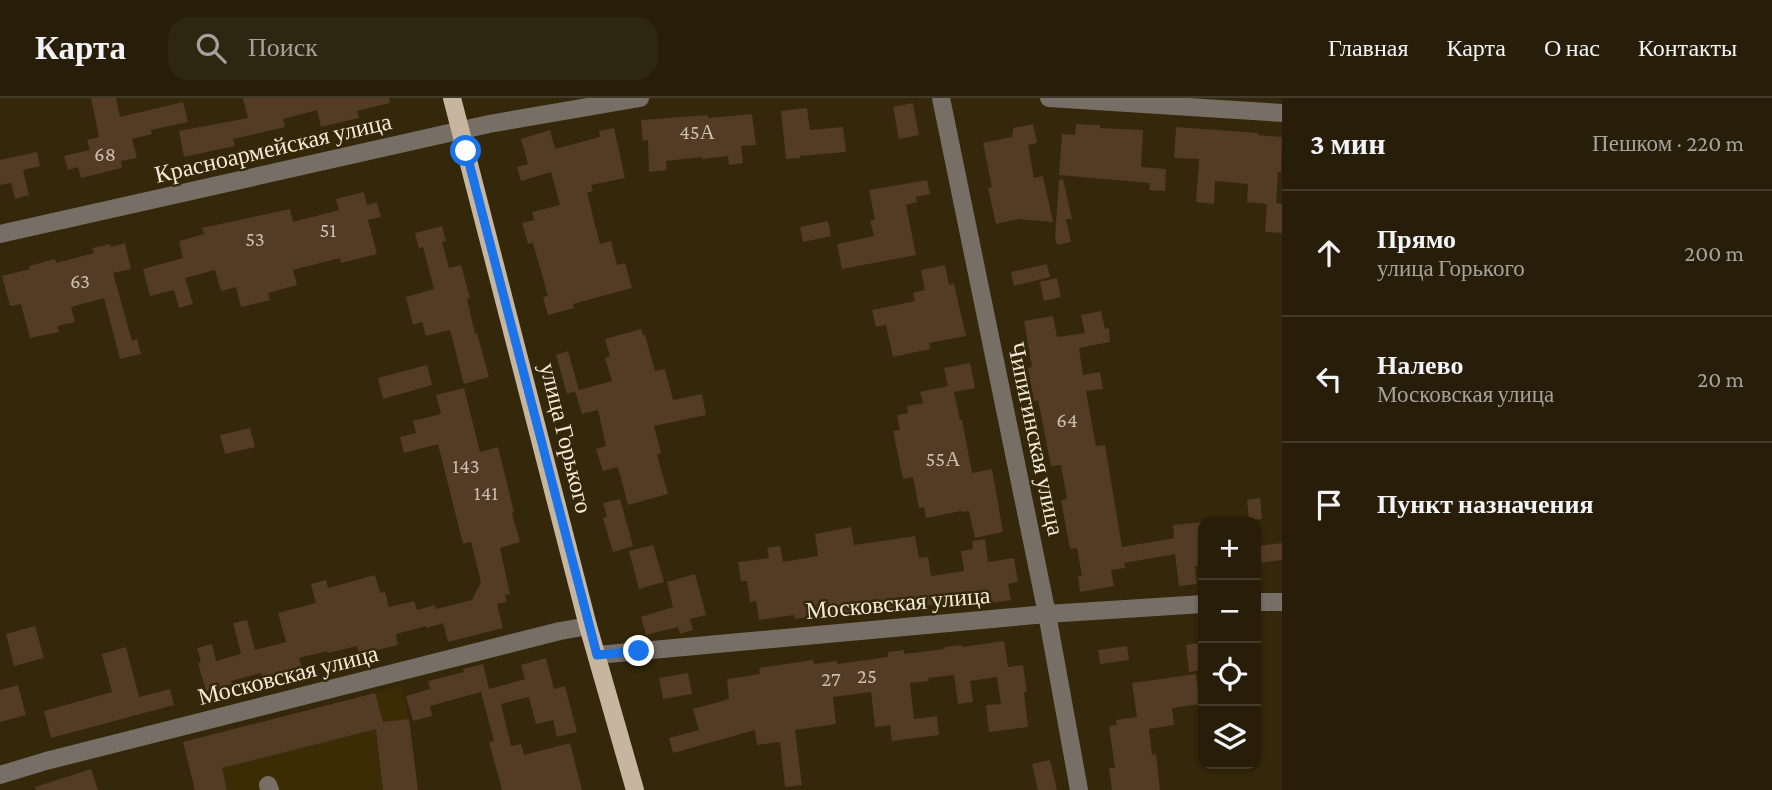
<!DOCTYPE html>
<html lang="ru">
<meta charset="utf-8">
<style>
body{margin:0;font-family:"Crimson Pro",serif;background:#2f2612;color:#f1f3f6}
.controls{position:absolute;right:21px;bottom:21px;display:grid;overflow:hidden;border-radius:14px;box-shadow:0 2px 5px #0004}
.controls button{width:63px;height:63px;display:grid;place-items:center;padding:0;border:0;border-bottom:2px solid #433b29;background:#271d08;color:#f1f3f6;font:35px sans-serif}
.stop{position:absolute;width:21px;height:21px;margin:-16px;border:5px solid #1a73e8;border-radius:50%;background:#fff}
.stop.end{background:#1a73e8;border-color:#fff;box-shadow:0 2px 7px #0008}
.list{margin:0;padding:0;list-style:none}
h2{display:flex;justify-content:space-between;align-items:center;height:91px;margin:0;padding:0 28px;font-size:30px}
h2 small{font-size:23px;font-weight:400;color:#a4a29c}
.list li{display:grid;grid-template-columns:46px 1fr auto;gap:21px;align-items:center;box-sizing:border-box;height:126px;padding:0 28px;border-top:2px solid #433b29}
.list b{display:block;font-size:26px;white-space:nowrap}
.list p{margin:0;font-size:23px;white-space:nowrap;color:#a4a29c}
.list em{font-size:23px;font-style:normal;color:#a4a29c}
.icon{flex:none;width:38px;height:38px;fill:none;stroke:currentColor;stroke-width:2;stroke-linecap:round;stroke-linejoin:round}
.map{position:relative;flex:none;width:1282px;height:692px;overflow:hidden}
header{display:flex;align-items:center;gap:42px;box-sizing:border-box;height:98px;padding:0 35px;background:#271d08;border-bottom:2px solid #433b29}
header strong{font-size:33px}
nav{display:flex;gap:38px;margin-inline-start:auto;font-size:24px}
.search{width:490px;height:63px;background:#2f2612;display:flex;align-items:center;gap:18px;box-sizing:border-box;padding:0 24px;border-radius:21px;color:#a4a29c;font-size:26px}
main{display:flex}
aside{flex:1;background:#271d08}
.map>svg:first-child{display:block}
.built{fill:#3c2c06}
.building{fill:#533b26}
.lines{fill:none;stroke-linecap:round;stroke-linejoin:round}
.minor{stroke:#776f65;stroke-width:18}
.major{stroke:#c6b6a0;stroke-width:18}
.route{stroke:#1a73e8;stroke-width:9}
.labels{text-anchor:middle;stroke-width:5;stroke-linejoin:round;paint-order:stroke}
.number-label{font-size:21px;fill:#cabeac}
.street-label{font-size:24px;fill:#f2e9d9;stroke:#34270a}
</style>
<header>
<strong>Карта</strong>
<div class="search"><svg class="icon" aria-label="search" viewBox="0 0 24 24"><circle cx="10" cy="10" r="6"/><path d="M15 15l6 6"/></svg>Поиск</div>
<nav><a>Главная</a><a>Карта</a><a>О нас</a><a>Контакты</a></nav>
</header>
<main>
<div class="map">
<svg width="1282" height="692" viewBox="0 0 1282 692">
<rect width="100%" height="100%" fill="#34270a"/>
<polygon class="built" points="403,588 418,692 195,692 183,644"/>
<g class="building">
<polygon points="91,0 116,0 120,19 183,4 188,24 151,32 152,36 132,41 137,60 121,63 122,70 81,80 78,69 68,72 64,58 90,52 87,42 99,39"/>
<polygon points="243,0 389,0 390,5 357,13 359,20 321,29 317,12 283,21 285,29 233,41 235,48 184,59 179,33 248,20"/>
<polygon points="913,5 919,37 899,41 893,9"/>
<polygon points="807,10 810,32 843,29 846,54 800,58 800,60 786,61 781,13"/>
<polygon points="752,16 756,47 741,48 743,65 729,67 728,58 702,61 702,59 666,63 667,72 649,74 648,42 643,43 641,22 708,17 708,20"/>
<polygon points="1033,26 1037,45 1028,47 1034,80 1043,78 1053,124 1018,121 996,126 988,90 992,89 983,45 1012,39 1013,30"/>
<polygon points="1076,26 1100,27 1100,30 1143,32 1141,69 1166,71 1165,93 1149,92 1150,85 1059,77 1062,36 1075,37"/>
<polygon points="1176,29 1258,35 1258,37 1282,39 1281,74 1278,74 1276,105 1282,106 1282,135 1265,134 1267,106 1247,104 1248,86 1215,83 1214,106 1196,104 1199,61 1174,60"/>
<polygon points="614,30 625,80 591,87 593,93 587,95 600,146 611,143 617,167 625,165 632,190 573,206 574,210 548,217 543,199 548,198 533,145 528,146 522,125 534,122 532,114 560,107 551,74 521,83 517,69 528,66 521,41 550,32 555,51 600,39 599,33"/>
<polygon points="37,54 40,68 23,72 29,97 15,101 11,85 0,87 0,62"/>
<polygon points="1063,81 1072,121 1066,121 1071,144 1057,147 1055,138 1059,82"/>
<polygon points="927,82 930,96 916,99 917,104 906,107 916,157 842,171 837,146 874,138 870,123 875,122 869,92"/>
<polygon points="364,94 367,107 377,104 381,119 368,122 377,156 341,165 340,160 293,172 297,187 268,195 270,202 241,209 236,189 221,193 215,172 185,180 193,206 179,210 174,192 150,198 143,171 183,160 179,143 204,136 202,130 290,111 293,124 339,112 336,101"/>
<polygon points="828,123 831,138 803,144 800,129"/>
<polygon points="442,128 446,143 442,144 449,170 461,167 470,200 467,201 475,236 477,235 489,279 464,286 450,232 426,238 422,224 413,227 406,199 434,191 423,149 419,150 415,135"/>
<polygon points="125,145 131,171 113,175 132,243 137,241 141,256 120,261 104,200 71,209 75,224 57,228 59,234 30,240 21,206 10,208 2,178 30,171 29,168 55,161 56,165 94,155 92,150 110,146 111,149"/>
<polygon points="1047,166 1050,179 1014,188 1011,174"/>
<polygon points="945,167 949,187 954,186 966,238 929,245 930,251 893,259 886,227 876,229 872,212 915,203 913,195 925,192 921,172"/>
<polygon points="1057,180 1061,199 1044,203 1040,184"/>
<polygon points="1101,213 1105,231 1109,230 1110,244 1079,250 1083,277 1100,274 1103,291 1086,293 1096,348 1105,347 1122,449 1174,440 1173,427 1203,424 1203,467 1195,468 1197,486 1179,488 1175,456 1124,465 1125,470 1111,472 1114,488 1080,494 1078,478 1082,478 1077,450 1070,451 1061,402 1067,401 1061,367 1051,368 1038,302 1034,303 1028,270 1032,269 1024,223 1053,218 1057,239 1085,235 1081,217"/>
<polygon points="641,231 643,237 645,237 655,273 665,271 673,302 702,296 706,317 654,328 661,355 657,357 668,396 628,407 618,369 603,373 596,351 606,348 598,312 582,316 575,293 612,283 605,260 610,258 605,241"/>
<polygon points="568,253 579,292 567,296 556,257"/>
<polygon points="970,265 975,290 954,294 960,322 962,322 972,375 992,371 1003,434 975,440 969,413 962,414 961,413 926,420 924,409 919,410 913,379 903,381 893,333 900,332 897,317 908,315 907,308 923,305 920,294 948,288 944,270"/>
<polygon points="427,267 432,287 383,301 378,280"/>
<polygon points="464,290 480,354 498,349 514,414 512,415 520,444 500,450 510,496 505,497 507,504 497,506 503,530 448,544 443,525 427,530 426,528 396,536 398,547 359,556 357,548 328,555 327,553 299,560 302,569 262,579 261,575 231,583 232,586 206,593 198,565 201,564 197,550 212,546 216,563 241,556 233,525 247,522 255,552 286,544 278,515 316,505 311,486 326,482 328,490 375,477 380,495 385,494 389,509 414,503 417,512 435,507 436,511 472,502 481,484 471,444 463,446 438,346 404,355 400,339 416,335 413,323 441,316 436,297"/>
<polygon points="250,330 255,349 225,356 220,337"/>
<polygon points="1260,400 1262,421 1249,422 1247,402"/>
<polygon points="620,401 633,448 613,454 603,420 607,419 603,405"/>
<polygon points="851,429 854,447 915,438 919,460 928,459 931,478 964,473 961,453 973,451 972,443 985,441 988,464 1014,460 1018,484 1008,486 1011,502 984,506 983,500 894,512 894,510 822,520 822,517 795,521 794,517 759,522 756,503 750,504 747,483 741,483 738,464 769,460 767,450 780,448 783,464 818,458 815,436"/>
<polygon points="1282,445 1282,462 1256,465 1256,448"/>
<polygon points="653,447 664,484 639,491 629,453"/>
<polygon points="695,476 706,517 690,521 693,532 680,536 678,529 646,537 641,519 673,509 667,484"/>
<polygon points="35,528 44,560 14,568 6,536"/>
<polygon points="1004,543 1008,569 1023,567 1027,593 1024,594 1028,629 989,634 986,607 1001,606 997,579 970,583 973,604 958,606 954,577 928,580 929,583 910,585 914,621 937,618 939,637 892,643 890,627 875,629 871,594 833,599 836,626 795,632 802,687 785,689 780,644 757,647 755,632 673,655 669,640 699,632 693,611 729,601 727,581 760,576 759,570 813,562 814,566 837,563 837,566 888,559 888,554 904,552 904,556 945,551 944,549 962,547 962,549"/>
<polygon points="1199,545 1203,572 1189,574 1186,547"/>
<polygon points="1127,548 1129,562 1100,566 1098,552"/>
<polygon points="126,549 139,599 170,591 174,607 51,640 44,613 112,594 102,556"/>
<polygon points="546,560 554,591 565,588 577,634 557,639 553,622 536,626 529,599 501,606 511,648 521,646 524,657 570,645 582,692 502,692 489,644 494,643 481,594 430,608 432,618 413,623 406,598 430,591 428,583 464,574 463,571 483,566 489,591 525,581 521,567"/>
<polygon points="688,575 692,596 663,601 659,580"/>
<polygon points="1196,576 1200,606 1172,610 1174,627 1149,631 1152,657 1156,656 1160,692 1112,692 1109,670 1115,670 1109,628 1117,627 1116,622 1137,619 1132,585"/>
<polygon points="18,587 26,617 0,624 0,592"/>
<polygon points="375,595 383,624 409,621 418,692 383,692 376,631 222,670 227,692 195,692 183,644"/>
<polygon points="1050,662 1057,692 1038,692 1032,666"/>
<polygon points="91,671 98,692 36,692 35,689"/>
</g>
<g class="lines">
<g class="minor">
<polyline points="941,0 1047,516 1079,692"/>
<polyline points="1049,0 1282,15"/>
<polyline points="0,136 489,26 640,0"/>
<polyline points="1256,504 1282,504"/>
<polyline points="597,557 1047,516 1203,506"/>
<polyline points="0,677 46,663 560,533 588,528"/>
<polyline points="268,687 270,692"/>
</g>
<polyline class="major" points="452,0 588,528 635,692"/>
</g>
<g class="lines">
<polyline class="route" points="466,53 597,557 639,553"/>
</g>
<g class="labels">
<g class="number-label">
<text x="697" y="41">45А</text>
<text x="105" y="63">68</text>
<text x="328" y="139">51</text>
<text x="255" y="148">53</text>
<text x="80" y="190">63</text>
<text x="1067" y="329">64</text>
<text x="943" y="368">55А</text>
<text x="466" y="375">143</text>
<text x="486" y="402">141</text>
<text x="867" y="585">25</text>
<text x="831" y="588">27</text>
</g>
<g class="street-label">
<text transform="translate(273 50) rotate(-13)" y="8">Красноармейская улица</text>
<text transform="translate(566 340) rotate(76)" y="8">улица Горького</text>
<text transform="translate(1036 341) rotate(78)" y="8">Чипигинская улица</text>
<text transform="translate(898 505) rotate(-5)" y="8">Московская улица</text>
<text transform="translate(288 577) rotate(-14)" y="8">Московская улица</text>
</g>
</g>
</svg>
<div class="controls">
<button>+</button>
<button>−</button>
<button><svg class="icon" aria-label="locate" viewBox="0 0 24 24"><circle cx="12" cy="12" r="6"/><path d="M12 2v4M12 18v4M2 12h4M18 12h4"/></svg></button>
<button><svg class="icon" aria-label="layers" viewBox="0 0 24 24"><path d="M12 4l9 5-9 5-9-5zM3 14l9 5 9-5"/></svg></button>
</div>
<div class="stop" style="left:466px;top:53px"></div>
<div class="stop end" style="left:639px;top:553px"></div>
</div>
<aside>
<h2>3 мин<small>Пешком · 220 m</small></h2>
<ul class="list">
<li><svg class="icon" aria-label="ahead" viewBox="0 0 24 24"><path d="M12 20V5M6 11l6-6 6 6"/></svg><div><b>Прямо</b><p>улица Горького</p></div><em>200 m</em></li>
<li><svg class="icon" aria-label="left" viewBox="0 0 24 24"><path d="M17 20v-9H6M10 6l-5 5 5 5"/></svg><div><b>Налево</b><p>Московская улица</p></div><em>20 m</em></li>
<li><svg class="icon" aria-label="arrive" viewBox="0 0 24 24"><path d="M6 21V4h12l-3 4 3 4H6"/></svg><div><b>Пункт назначения</b></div></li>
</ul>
</aside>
</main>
